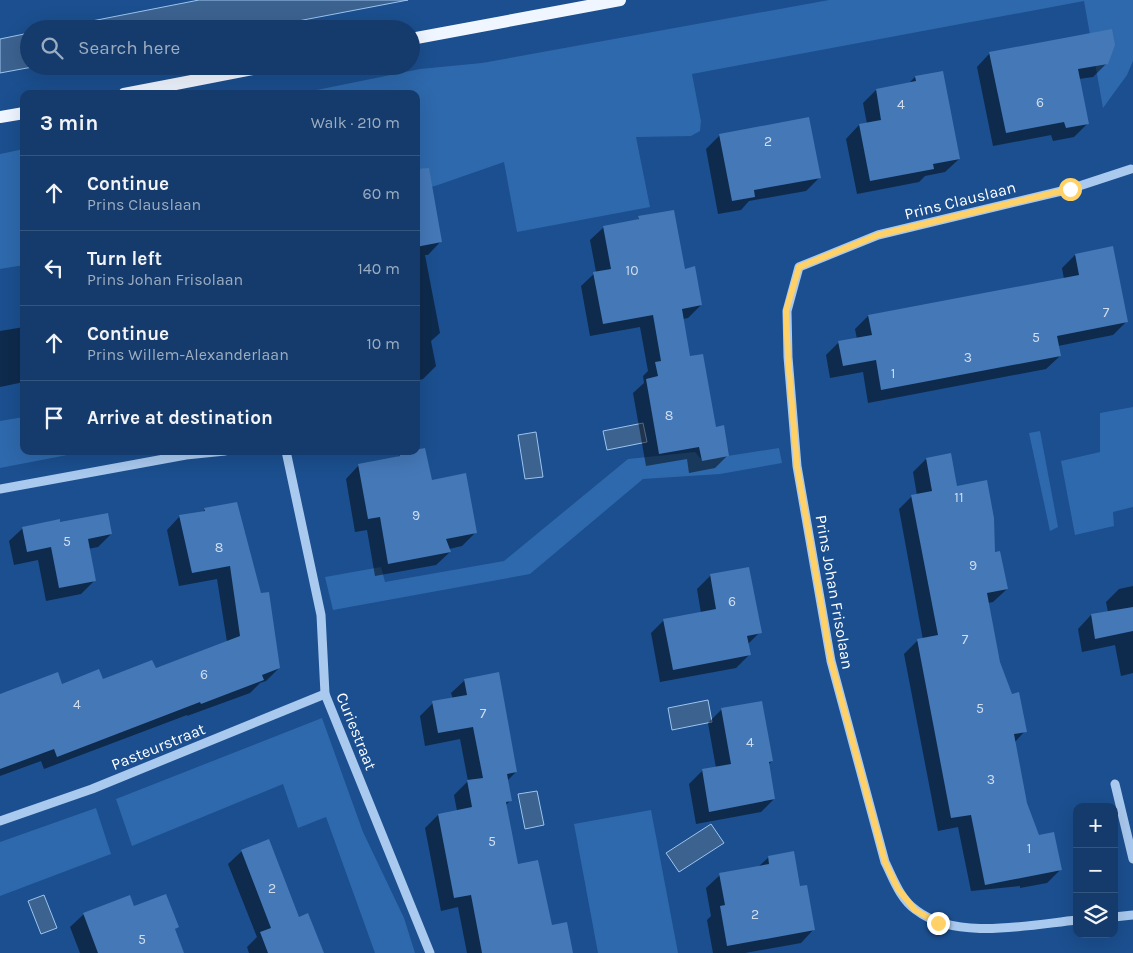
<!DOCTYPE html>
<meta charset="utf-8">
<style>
body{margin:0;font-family:Karla,sans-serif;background:#214673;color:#f1f3f6}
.controls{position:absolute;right:15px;bottom:15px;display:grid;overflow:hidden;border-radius:10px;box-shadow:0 5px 20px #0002}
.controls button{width:45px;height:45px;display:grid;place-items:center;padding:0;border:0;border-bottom:1px solid #33557e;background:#143b6b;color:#f1f3f6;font:25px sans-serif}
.stop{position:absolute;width:15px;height:15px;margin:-11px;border:4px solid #ffd166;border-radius:50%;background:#fff}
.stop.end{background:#ffd166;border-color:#fff;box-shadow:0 1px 5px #0008}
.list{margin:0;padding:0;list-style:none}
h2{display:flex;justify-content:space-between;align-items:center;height:65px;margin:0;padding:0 20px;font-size:21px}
h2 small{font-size:16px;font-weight:400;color:#9dadc1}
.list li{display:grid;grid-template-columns:32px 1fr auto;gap:15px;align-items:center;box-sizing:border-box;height:75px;padding:0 20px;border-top:1px solid #33557e}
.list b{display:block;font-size:19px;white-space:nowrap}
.list p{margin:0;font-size:16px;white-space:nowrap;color:#9dadc1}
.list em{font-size:16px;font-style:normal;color:#9dadc1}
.icon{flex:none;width:28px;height:28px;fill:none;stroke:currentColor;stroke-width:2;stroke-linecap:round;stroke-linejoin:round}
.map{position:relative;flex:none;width:1133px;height:953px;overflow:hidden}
.search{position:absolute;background:#143b6b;box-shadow:0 5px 20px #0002;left:20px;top:20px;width:400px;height:55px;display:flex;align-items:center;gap:12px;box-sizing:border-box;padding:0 18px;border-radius:28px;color:#9dadc1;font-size:19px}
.panel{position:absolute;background:#143b6b;box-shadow:0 5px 20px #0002;left:20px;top:90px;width:400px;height:365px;border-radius:10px}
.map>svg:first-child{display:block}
.green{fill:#2e69ad}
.water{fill:#3c6290;stroke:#9cc4f0}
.shadow{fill:#0007}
.building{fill:#4478b7}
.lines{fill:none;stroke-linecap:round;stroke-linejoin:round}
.minor{stroke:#a9c9ee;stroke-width:9}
.major{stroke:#f0f6ff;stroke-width:12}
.route{stroke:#ffd166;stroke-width:6}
.labels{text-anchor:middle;stroke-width:4;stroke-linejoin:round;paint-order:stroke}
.number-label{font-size:14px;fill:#d0dded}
.street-label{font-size:16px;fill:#fff;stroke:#1b4f8f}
</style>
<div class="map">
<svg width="1133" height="953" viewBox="0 0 1133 953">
<rect width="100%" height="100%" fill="#1b4f8f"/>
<g class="green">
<polygon points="829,0 1133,0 1133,61 1127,75 1103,108 1084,1 692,74 701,121 700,131 691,136 636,137 650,207 517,232 504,162 435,186 416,189 416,94 297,94 420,69 482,63"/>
<polygon points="24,149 24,265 0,269 0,154"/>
<polygon points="1133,407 1133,507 1113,512 1114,526 1075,535 1061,461 1100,452 1100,413"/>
<polygon points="24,417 24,451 88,451 0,468 0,421"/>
<polygon points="1040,431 1058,527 1050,531 1029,433"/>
<polygon points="779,448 782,463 720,474 643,479 530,574 333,610 325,577 381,567 385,582 504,561 628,459 695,452 702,460"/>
<polygon points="322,718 363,832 404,918 415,953 375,953 326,817 298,828 283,784 132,846 116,799"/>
<polygon points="96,808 111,854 0,896 0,842"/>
<polygon points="651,810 678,953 598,953 574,824"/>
</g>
<g class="water">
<polygon points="199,0 408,0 256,29 51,29"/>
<polygon points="29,33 29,66 38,66 0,73 0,39"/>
<polygon points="643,423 647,442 607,450 603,431"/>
<polygon points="536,432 543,477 525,479 518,435"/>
<polygon points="708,700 712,722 672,730 668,708"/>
<polygon points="537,791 544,825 525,829 518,794"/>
<polygon points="711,824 724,843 679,872 666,853"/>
<polygon points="44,895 57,928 41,934 28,901"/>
</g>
<g class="shadow">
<polygon points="990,53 1107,63 1093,77 1079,79 1087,124 1074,137 1053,141 1051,135 993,146 977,67"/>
<polygon points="915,77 959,159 945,172 925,176 919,182 857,194 846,139 859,125 867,124 863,103 876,90 909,83"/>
<polygon points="720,135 820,177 806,191 749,201 741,210 718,214 706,149"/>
<polygon points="416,207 441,241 428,255 425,255 440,333 431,341 436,366 423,379 416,381"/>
<polygon points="639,218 684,270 701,305 688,318 683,319 689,357 715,428 728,455 715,468 689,473 687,459 646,466 633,393 644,383 643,376 648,371 640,327 590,336 581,286 596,272 590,240 604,227 636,221"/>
<polygon points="1075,255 1126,322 1113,335 1058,346 1060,356 1046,369 868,403 863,372 830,378 826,355 839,342 857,339 855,329 868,316 1064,279 1062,268"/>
<polygon points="24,327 24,382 0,387 0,331"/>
<polygon points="400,455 431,481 475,533 462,546 449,549 450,552 436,565 375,576 367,530 355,532 346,479 359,465 396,458"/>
<polygon points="926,459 956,488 994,553 1007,589 993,602 988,603 999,663 1025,731 1014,743 1026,803 1038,836 1060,870 1047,883 1020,888 1020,886 971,891 958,827 938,831 904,654 917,641 923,640 899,509 912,496 917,495 913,472"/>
<polygon points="205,509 279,668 266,681 260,683 250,693 187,716 187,715 44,769 41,761 0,776 0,695 61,685 102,681 155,669 227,642 217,579 179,586 167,530 180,516 202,513"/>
<polygon points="23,528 111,534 98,547 88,549 94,581 81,594 46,601 38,560 14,565 9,541"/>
<polygon points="711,575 760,632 747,645 749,655 736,668 660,682 651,633 664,620 701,613 697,589"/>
<polygon points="1133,586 1133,673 1121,676 1115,645 1082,652 1078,629 1091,615 1108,612 1106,602 1119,589"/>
<polygon points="465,680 516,772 507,781 511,800 506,805 517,865 551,927 572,953 467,953 458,907 441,911 425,828 438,815 457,811 454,795 468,781 460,739 425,746 420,716 433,703 453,699 451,693"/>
<polygon points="722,709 772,761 768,765 774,799 761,812 696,824 689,784 703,770 716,768 708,723"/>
<polygon points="242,851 298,918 322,953 249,953 247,947 257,937 228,864"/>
<polygon points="769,857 799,887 814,929 801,943 745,953 713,953 707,920 711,916 706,888 720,875 758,867"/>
<polygon points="133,908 177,927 174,930 182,953 80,953 70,927 84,914"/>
</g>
<g class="building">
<polygon points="1112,29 1115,45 1108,64 1078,69 1089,124 1066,128 1064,122 1006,133 989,52"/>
<polygon points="943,71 960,159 933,164 934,169 870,181 859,124 881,120 876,89 916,81 915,76"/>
<polygon points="809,117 821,178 754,190 755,197 732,201 719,134"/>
<polygon points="429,168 442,242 416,247 416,169"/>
<polygon points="674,210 685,269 695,266 702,305 682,309 690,356 703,354 716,427 724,425 729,456 702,461 699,447 659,454 646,379 658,376 655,362 661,361 653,315 603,324 593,272 611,269 603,226 639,219 638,216"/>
<polygon points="1113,246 1128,322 1057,336 1061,356 881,390 876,360 843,366 838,341 872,335 868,315 1079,275 1075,254"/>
<polygon points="425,448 432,480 466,473 477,533 446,539 451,552 388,564 380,517 368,519 358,464 400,456 399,453"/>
<polygon points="951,453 957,486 987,480 994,518 995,552 1000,551 1008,589 987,593 1000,662 1012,694 1019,692 1027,732 1014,734 1027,803 1039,835 1054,832 1062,870 985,885 971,815 951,818 917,639 938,635 911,495 932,491 926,458"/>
<polygon points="237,502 261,593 269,592 280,668 262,675 264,680 201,704 200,702 57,757 54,749 0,769 0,694 58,672 62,684 99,669 103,679 152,660 156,668 240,636 230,566 192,573 179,515 205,511 204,508"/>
<polygon points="108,513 112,534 88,539 96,581 59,588 51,547 27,552 22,527 60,519 60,522"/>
<polygon points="749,567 762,633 747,636 751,655 673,670 663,619 716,609 710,574"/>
<polygon points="1133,607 1133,631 1095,639 1091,614"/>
<polygon points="499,672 517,772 507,774 512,801 506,802 518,864 538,860 552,925 567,922 573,953 482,953 471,895 454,898 438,814 472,807 467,780 483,778 473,727 438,733 432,701 467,695 464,679"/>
<polygon points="762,701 773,761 769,762 775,799 709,812 702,769 731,764 721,708"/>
<polygon points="269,839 299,917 308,913 324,953 268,953 260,932 271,928 241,850"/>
<polygon points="794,851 800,886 807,885 815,930 727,946 720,906 725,905 719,873 769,864 768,856"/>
<polygon points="166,894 179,927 175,929 184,953 98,953 83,913 130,895 134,906"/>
</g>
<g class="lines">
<g class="minor">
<polyline points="286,451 321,615 325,694 430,953"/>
<polyline points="0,489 186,455 225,451"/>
<polyline points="1115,784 1133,859"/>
<polyline points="0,821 92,789 325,694"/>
<polyline points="1114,917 1133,915"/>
<path d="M1077,920c-48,5 -121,21 -161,-10 -16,-11 -23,-32 -31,-48l-54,-201 -34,-195 -9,-109 -1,-46 12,-44 79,-32 192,-46 61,-20"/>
</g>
<g class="major">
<polyline points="411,39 620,0"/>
<polyline points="124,94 269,66"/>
<polyline points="0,117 24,113"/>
</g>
</g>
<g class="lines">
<polyline class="route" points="938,923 915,910 898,889 885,862 831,661 797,466 788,357 786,311 799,267 878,235 1070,189"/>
</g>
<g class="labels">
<g class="number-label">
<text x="1040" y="107">6</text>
<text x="901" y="109">4</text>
<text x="768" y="146">2</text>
<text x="632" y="275">10</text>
<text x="1106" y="317">7</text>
<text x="1036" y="342">5</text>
<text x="968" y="362">3</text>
<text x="893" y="378">1</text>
<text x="669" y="420">8</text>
<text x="959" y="502">11</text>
<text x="416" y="520">9</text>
<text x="67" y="546">5</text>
<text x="219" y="552">8</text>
<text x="973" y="570">9</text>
<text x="732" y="606">6</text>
<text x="965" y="644">7</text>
<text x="204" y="679">6</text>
<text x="77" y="709">4</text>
<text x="980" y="713">5</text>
<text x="483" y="718">7</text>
<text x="750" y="747">4</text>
<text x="991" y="784">3</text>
<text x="492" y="846">5</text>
<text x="1029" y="853">1</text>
<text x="272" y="893">2</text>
<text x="755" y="919">2</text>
<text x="142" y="944">5</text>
</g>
<g class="street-label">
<text transform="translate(960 200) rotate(-14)" y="6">Prins Clauslaan</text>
<text transform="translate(835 592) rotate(80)" y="6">Prins Johan Frisolaan</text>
<text transform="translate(357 731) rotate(68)" y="6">Curiestraat</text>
<text transform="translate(158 746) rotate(-22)" y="6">Pasteurstraat</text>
</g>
</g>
</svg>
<div class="controls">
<button>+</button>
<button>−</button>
<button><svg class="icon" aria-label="layers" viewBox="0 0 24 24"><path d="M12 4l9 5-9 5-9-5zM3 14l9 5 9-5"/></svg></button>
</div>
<div class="stop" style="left:1070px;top:189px"></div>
<div class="stop end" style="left:938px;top:923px"></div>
<div class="search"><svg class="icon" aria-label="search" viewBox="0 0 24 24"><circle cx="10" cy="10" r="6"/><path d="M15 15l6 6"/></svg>Search here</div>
<section class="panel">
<h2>3 min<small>Walk · 210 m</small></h2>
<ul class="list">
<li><svg class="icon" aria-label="ahead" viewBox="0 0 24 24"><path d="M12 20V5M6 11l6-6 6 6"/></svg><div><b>Continue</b><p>Prins Clauslaan</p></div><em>60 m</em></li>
<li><svg class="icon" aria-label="left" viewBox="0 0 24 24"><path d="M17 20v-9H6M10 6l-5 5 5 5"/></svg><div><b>Turn left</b><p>Prins Johan Frisolaan</p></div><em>140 m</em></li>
<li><svg class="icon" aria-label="ahead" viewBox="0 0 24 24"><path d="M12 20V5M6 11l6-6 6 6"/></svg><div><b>Continue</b><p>Prins Willem-Alexanderlaan</p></div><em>10 m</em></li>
<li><svg class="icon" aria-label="arrive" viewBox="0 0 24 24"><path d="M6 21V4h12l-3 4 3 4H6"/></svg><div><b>Arrive at destination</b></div></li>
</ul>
</section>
</div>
